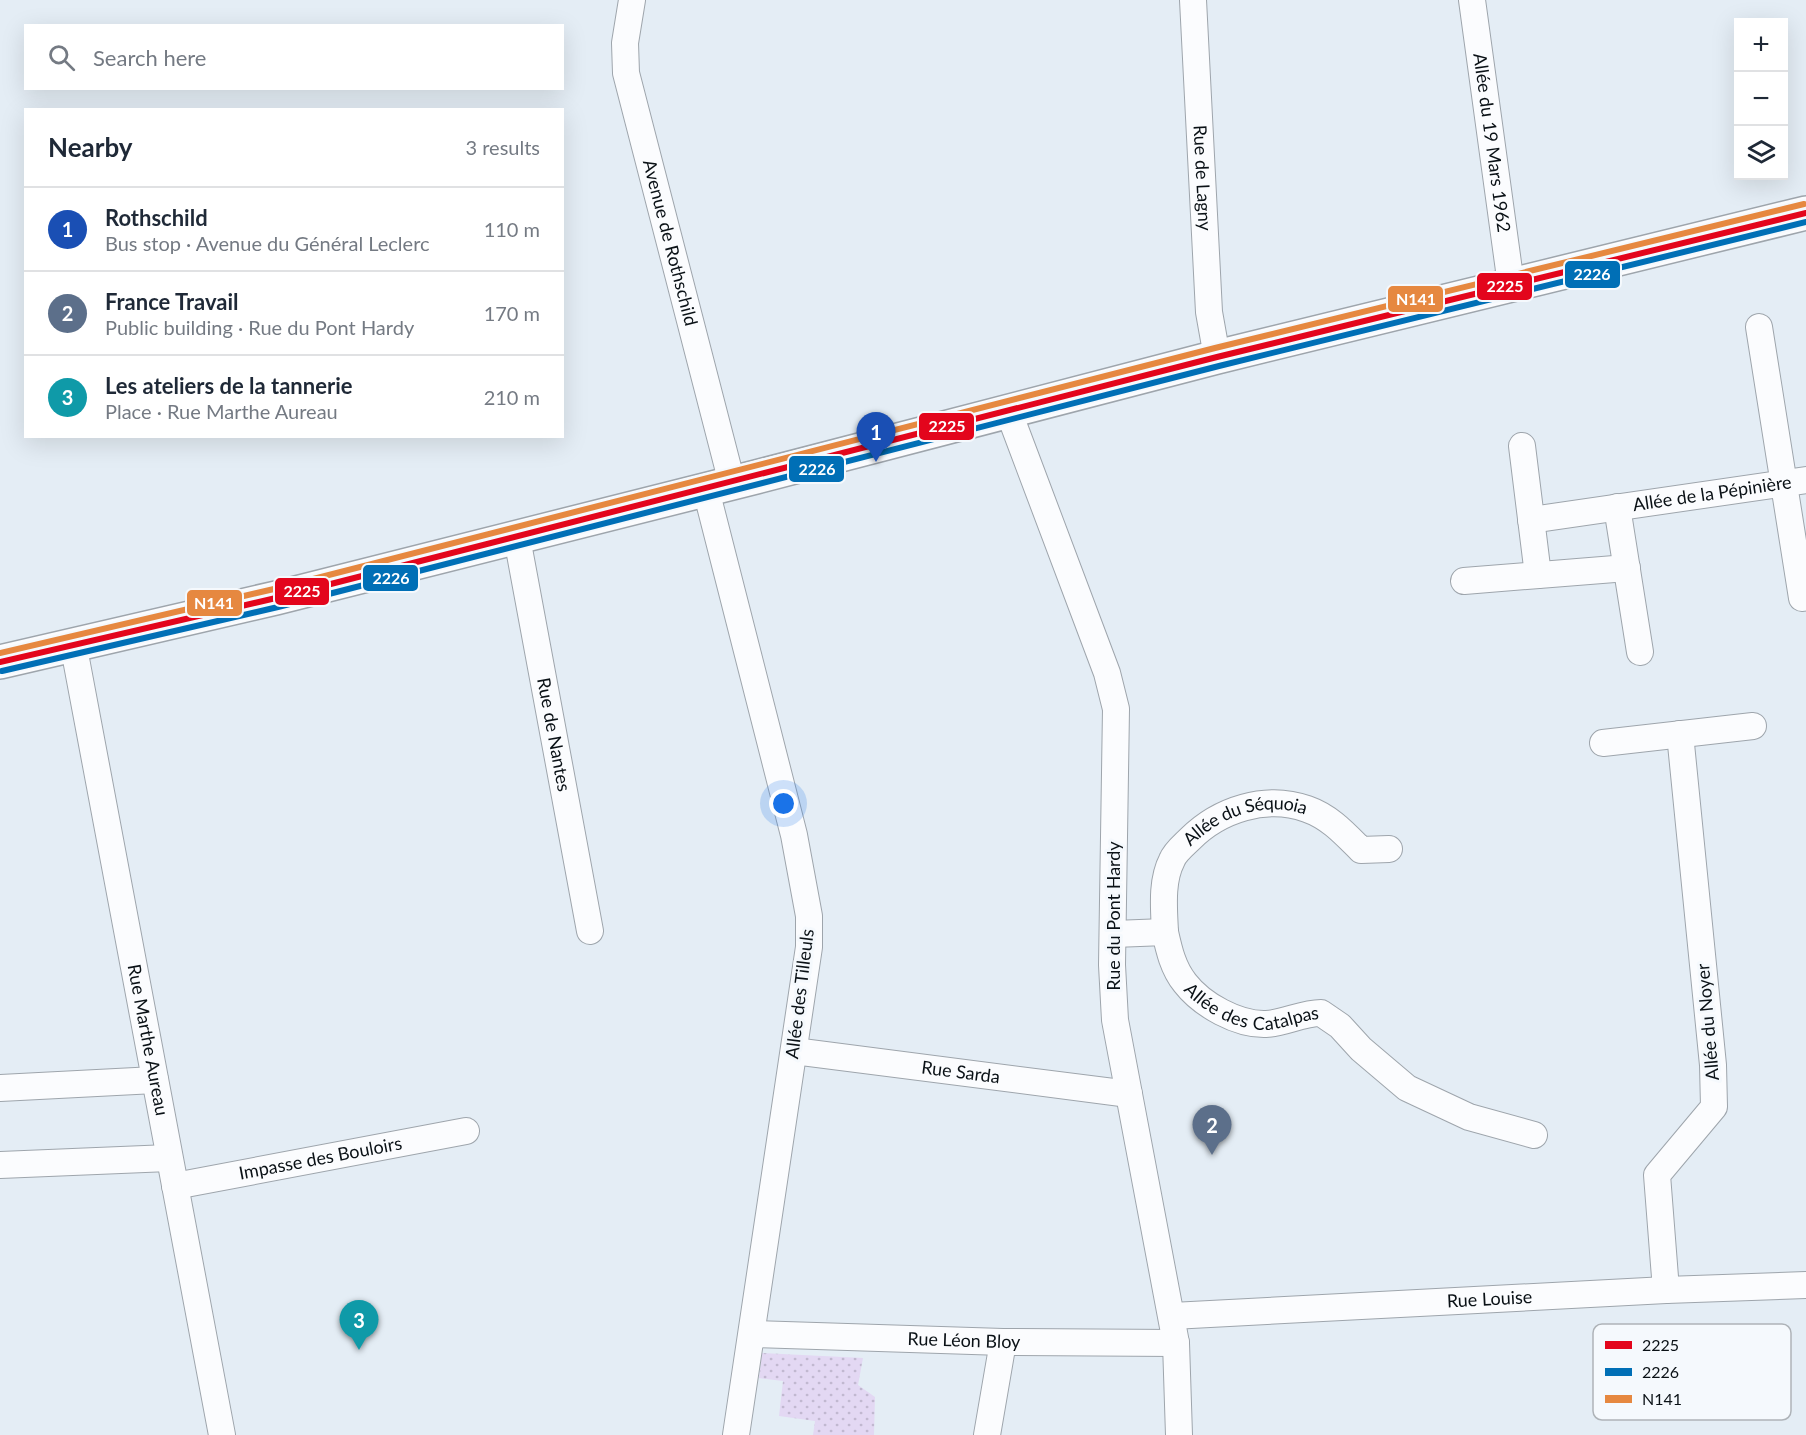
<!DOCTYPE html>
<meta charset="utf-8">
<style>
body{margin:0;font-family:Lato,sans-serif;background:#f2f2f3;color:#1f2937}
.controls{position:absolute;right:18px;top:18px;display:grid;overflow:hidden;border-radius:0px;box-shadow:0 6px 24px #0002}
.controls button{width:54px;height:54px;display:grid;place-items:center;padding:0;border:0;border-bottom:2px solid #e0e1e3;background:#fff;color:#1f2937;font:30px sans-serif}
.you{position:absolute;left:784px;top:804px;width:21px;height:21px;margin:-15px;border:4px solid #fff;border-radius:50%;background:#1a73e8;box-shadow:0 0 0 9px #1a73e833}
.badge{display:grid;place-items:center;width:39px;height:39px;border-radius:50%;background:#d93025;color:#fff;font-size:20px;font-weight:700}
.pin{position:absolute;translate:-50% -50px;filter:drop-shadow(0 2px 3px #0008)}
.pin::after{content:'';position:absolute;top:32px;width:21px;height:18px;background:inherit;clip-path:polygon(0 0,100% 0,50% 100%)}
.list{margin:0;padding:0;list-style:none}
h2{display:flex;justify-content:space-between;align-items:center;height:78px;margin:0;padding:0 24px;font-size:26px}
h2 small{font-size:20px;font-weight:400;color:#747a83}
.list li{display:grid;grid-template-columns:39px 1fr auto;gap:18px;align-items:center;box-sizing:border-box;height:84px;padding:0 24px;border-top:2px solid #e0e1e3}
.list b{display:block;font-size:22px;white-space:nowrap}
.list p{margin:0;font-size:20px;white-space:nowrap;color:#747a83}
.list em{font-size:20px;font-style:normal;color:#747a83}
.icon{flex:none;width:33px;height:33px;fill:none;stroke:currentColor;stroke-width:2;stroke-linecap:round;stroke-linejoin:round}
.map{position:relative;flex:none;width:1806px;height:1435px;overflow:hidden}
.search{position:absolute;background:#fff;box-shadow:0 6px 24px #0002;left:24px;top:24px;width:540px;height:66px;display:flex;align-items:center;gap:15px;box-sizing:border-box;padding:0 21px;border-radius:0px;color:#747a83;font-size:22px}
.panel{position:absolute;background:#fff;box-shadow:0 6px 24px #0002;left:24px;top:108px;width:540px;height:330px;border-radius:0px}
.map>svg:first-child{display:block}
.grass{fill:url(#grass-dots)}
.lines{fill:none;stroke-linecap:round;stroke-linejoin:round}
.minor-casing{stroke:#9ea5ac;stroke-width:28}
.secondary-casing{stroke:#9ea5ac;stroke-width:36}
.minor{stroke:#fbfcfe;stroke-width:26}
.secondary{stroke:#fbfcfe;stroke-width:33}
.bus-1-casing{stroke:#f5f9fd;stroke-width:10}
.bus-2-casing{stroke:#f5f9fd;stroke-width:10}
.bus-3-casing{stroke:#f5f9fd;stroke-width:10}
.bus-1{stroke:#e3051c;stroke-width:6}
.bus-2{stroke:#006fb6;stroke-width:6}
.bus-3{stroke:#e68840;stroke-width:6}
.labels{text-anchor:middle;stroke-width:6;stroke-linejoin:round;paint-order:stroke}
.street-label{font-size:18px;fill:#0a1116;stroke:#f5f9fd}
.key{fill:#f5f9fd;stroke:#aeb3b8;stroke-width:1.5}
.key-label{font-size:16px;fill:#0a1116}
.line-badge{stroke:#f5f9fd;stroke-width:2}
.badge-label{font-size:16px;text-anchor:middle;font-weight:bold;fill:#fff}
</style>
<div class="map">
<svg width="1806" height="1435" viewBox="0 0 1806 1435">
<defs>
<pattern id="grass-dots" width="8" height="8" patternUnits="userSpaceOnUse" patternTransform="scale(1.5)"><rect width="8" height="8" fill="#e3d8f3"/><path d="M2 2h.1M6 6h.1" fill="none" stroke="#c1b8d0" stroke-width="1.8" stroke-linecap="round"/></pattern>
</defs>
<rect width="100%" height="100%" fill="#e4edf5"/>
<polygon class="grass" points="762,1353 863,1358 858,1385 875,1397 874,1435 813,1435 815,1421 779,1416 783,1381 759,1378"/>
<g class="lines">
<defs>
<g id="minor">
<path id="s1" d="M632,0l-7,43 1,30 106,410"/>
<path id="s2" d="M1193,0l16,312 8,45"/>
<path id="s3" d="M1472,0l39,285"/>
<polyline points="1759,327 1802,598"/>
<polyline points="1008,410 1107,673 1116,709 1112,965 1115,1020 1176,1343 1179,1435"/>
<polyline points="1522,446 1538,575"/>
<polyline points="706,490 794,835 809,916 809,947 736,1435"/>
<polyline points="1617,507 1640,652"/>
<path id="s4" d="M1531,520l275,-40"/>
<path id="s5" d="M517,538l73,393"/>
<polyline points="1464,581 1627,568"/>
<path id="s6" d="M73,643l149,792"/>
<polyline points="1603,743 1753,726"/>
<path id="s7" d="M1165,932c-1,-23 -4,-51 7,-72 3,-8 12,-15 18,-21 29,-29 76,-45 117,-30 23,8 38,25 54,41l28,-1"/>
<path id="s8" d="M1114,934l51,-2c4,18 8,36 20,51 17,22 53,42 81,41 19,-1 36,-11 55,-11l19,13 21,23 46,39 62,29 65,18"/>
<path id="s9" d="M794,1051l335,43"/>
<polyline points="0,1088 155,1080"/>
<polyline points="0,1165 169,1158"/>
<path id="s10" d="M175,1186l291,-55"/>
<polyline points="1666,1290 1657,1175 1714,1107 1713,1065 1680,734"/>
<path id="s11" d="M1172,1316l494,-26 140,-5"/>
<path id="s12" d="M752,1334l251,8 173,1"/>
<polyline points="987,1435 1003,1342"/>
</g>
<polyline id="secondary" points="0,662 276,598 756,477 1217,357 1806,213"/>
</defs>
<use href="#minor" class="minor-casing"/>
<use href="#secondary" class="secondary-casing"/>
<use href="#minor" class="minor"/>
<use href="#secondary" class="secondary"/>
<defs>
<polyline id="bus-1" points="0,662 276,598 1217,357 1806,213"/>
<polyline id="bus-2" points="2,671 278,607 1219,366 1806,222"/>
<polyline id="bus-3" points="0,653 274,589 1215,348 1804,204"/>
</defs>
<use href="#bus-1" class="bus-1-casing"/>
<use href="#bus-2" class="bus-2-casing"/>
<use href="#bus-3" class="bus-3-casing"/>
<use href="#bus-1" class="bus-1"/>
<use href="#bus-2" class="bus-2"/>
<use href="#bus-3" class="bus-3"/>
</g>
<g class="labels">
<g class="street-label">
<text dy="6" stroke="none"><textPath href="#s3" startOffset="144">Allée du 19 Mars 1962</textPath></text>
<text dy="6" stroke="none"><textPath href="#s2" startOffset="178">Rue de Lagny</textPath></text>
<text dy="6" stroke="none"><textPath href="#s1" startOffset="249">Avenue de Rothschild</textPath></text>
<text dy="6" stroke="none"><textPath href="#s4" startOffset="183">Allée de la Pépinière</textPath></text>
<text dy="6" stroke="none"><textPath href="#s5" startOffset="200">Rue de Nantes</textPath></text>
<text dy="6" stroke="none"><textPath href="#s7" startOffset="162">Allée du Séquoia</textPath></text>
<text transform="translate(1114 916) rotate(-90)" y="6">Rue du Pont Hardy</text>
<text transform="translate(800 994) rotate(-83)" y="6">Allée des Tilleuls</text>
<text dy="6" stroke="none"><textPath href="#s8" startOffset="182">Allée des Catalpas</textPath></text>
<text transform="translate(1708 1022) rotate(-95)" y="6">Allée du Noyer</text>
<text dy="6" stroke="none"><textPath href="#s6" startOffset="404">Rue Marthe Aureau</textPath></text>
<text dy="6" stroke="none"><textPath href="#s9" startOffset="168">Rue Sarda</textPath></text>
<text dy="6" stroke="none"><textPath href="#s10" startOffset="148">Impasse des Bouloirs</textPath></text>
<text dy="6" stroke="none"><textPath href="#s11" startOffset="318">Rue Louise</textPath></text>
<text dy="6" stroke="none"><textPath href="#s12" startOffset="212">Rue Léon Bloy</textPath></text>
</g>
</g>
<rect x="1593" y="1324" width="198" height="96" rx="9" class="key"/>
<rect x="1605" y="1341" width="27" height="8" fill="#e3051c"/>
<rect x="1605" y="1368" width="27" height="8" fill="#006fb6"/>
<rect x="1605" y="1395" width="27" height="8" fill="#e68840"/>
<g class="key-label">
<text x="1642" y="1351">2225</text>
<text x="1642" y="1378">2226</text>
<text x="1642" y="1405">N141</text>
</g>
<g class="line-badge">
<rect x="1564" y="260" width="57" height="29" rx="6" fill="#006fb6"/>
<rect x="1476" y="272" width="57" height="29" rx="6" fill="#e3051c"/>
<rect x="1387" y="285" width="57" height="28" rx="6" fill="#e68840"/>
<rect x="918" y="412" width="57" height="29" rx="6" fill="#e3051c"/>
<rect x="788" y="455" width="57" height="28" rx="6" fill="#006fb6"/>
<rect x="362" y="564" width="57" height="28" rx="6" fill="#006fb6"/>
<rect x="274" y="577" width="56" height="29" rx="6" fill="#e3051c"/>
<rect x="186" y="589" width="57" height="28" rx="6" fill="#e68840"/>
</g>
<g class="badge-label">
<text x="1592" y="280">2226</text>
<text x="1505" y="292">2225</text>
<text x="1416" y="305">N141</text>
<text x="947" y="432">2225</text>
<text x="817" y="475">2226</text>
<text x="391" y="584">2226</text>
<text x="302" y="597">2225</text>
<text x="214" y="609">N141</text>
</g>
</svg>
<div class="controls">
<button>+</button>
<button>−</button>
<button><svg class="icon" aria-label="layers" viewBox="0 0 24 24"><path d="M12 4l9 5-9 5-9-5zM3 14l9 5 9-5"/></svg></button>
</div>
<div class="you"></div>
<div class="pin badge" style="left:876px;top:462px;background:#1a4fb4">1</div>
<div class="pin badge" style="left:1212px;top:1155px;background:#5c6f8a">2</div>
<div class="pin badge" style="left:359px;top:1350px;background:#0f9aa8">3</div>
<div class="search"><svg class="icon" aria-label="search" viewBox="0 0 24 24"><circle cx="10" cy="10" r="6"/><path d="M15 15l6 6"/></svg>Search here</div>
<section class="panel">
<h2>Nearby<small>3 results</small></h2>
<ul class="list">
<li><span class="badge" style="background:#1a4fb4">1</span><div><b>Rothschild</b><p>Bus stop · Avenue du Général Leclerc</p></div><em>110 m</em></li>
<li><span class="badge" style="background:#5c6f8a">2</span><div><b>France Travail</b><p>Public building · Rue du Pont Hardy</p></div><em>170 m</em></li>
<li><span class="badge" style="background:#0f9aa8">3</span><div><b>Les ateliers de la tannerie</b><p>Place · Rue Marthe Aureau</p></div><em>210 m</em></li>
</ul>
</section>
</div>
